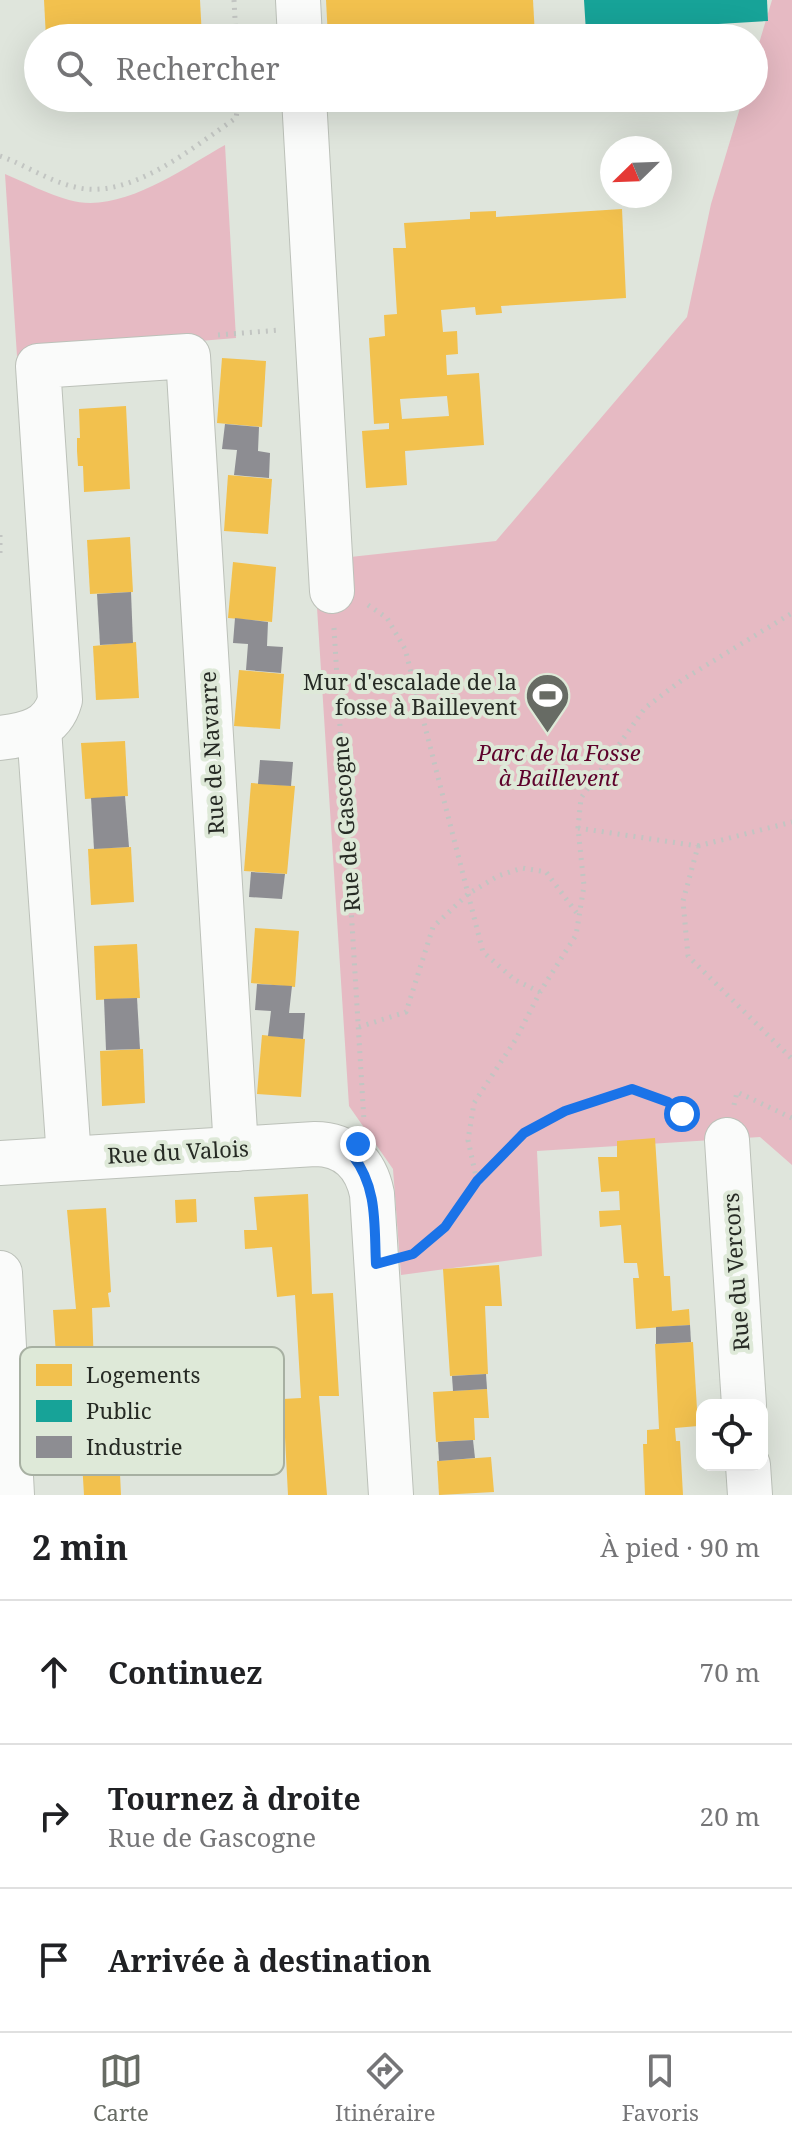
<!DOCTYPE html>
<html lang="fr">
<meta charset="utf-8">
<style>
body{margin:0;font-family:"Noto Serif",serif;background:#f2f2f2;color:#202124}
.controls{position:absolute;right:24px;bottom:24px;display:grid;overflow:hidden;border-radius:16px;box-shadow:0 8px 32px #0002}
.controls button{width:72px;height:72px;display:grid;place-items:center;padding:0;border:0;border-bottom:2px solid #e0e0e0;background:#fff;color:#202124;font:40px sans-serif}
.compass{position:absolute;left:600px;top:136px;width:72px;height:72px;border-radius:50%;background:#fff;box-shadow:0 8px 32px #0002;rotate:247deg}
.stop{position:absolute;width:24px;height:24px;margin:-18px;border:6px solid #1a73e8;border-radius:50%;background:#fff}
.stop.end{background:#1a73e8;border-color:#fff;box-shadow:0 2px 8px #0008}
.list{margin:0;padding:0;list-style:none}
h2{display:flex;justify-content:space-between;align-items:center;height:104px;margin:0;padding:0 32px;font-size:34px}
h2 small{font-size:26px;font-weight:400;color:#757577}
.list li{display:grid;grid-template-columns:52px 1fr auto;gap:24px;align-items:center;box-sizing:border-box;height:144px;padding:0 32px;border-top:2px solid #e0e0e0}
.list b{display:block;font-size:30px;white-space:nowrap}
.list p{margin:0;font-size:26px;white-space:nowrap;color:#757577}
.list em{font-size:26px;font-style:normal;color:#757577}
.icon{flex:none;width:44px;height:44px;fill:none;stroke:currentColor;stroke-width:2;stroke-linecap:round;stroke-linejoin:round}
.map{position:relative;flex:none;width:792px;height:1495px;overflow:hidden}
.search{position:absolute;background:#fff;box-shadow:0 8px 32px #0002;left:24px;right:24px;top:24px;height:88px;display:flex;align-items:center;gap:20px;box-sizing:border-box;padding:0 28px;border-radius:44px;color:#757577;font-size:30px}
.sheet{height:536px;background:#fff}
nav{display:flex;justify-content:space-around;align-items:center;box-sizing:border-box;height:112px;border-top:2px solid #e0e0e0;background:#fff;font-size:22px;color:#757577}
nav a{display:grid;justify-items:center;gap:4px}
nav .on{color:#676b64}
.map>svg:first-child{display:block}
.green{fill:#e6bac3}
.homes{fill:#f2c14e;fill-rule:evenodd}
.public{fill:#17a398}
.industry{fill:#8d8d92}
.lines{fill:none;stroke-linecap:round;stroke-linejoin:round}
.minor-casing{stroke:#bcc1b9;stroke-width:46}
.path{stroke:#c2c5c2;stroke-width:5;stroke-dasharray:2 6;stroke-linecap:butt}
.minor{stroke:#fafbfa;stroke-width:44}
.route{stroke:#1a73e8;stroke-width:10}
.labels{text-anchor:middle;stroke-width:8;stroke-linejoin:round;paint-order:stroke}
.poi-label{font-size:22px;fill:#262a24;stroke:#dee9d8;text-anchor:end}
.street-label{font-size:22px;fill:#262a24;stroke:#dee9d8}
.park-label{font-size:22px;font-style:italic;fill:#5e032c;stroke:#dee9d8}
.key{fill:#dee9d8;stroke:#a7b0a2;stroke-width:2}
.key-label{font-size:22px;fill:#262a24}
</style>
<div class="map">
<svg width="792" height="1495" viewBox="0 0 792 1495">
<rect width="100%" height="100%" fill="#dfe5dc"/>
<g class="green">
<polygon points="772,0 792,0 792,1165 760,1137 537,1151 542,1256 401,1275 393,1169 349,1106 314,561 496,541 687,317 711,204 743,98 754,98 754,60"/>
<path d="M225,145l11,193 -219,18 -12,-182c21,9 43,20 64,26 51,15 113,-31 156,-55z"/>
</g>
<g class="homes">
<polygon points="44,0 200,0 202,38 46,38"/>
<polygon points="326,0 533,0 535,36 328,38"/>
<path d="M622,209l4,89 -125,8 1,7 -26,2 -1,-8 -34,3 2,22 14,-1 1,23 -12,1 1,20 32,-2 5,72 -79,6 2,34 -41,3 -4,-57 27,-2v-6l-15,1 -5,-86 16,-2 -1,-21 13,-1 -4,-66h13l-2,-25 66,-4v-7l26,-1v6zM447,396l2,20 -47,3 -2,-20z"/>
<polygon points="222,358 266,361 262,427 217,423"/>
<polygon points="126,406 130,489 84,492 83,466 78,466 77,451 77,438 80,438 79,409"/>
<polygon points="228,475 272,479 268,534 224,531"/>
<polygon points="130,537 133,592 90,594 87,540"/>
<polygon points="233,562 276,567 272,622 228,618"/>
<polygon points="136,642 139,698 96,700 93,646"/>
<polygon points="239,670 284,674 280,729 234,726"/>
<polygon points="125,741 128,796 85,799 81,743"/>
<polygon points="251,783 295,786 287,874 244,871"/>
<polygon points="131,847 134,902 91,905 88,849"/>
<polygon points="255,928 299,931 295,987 251,983"/>
<polygon points="137,944 140,998 96,1000 94,946"/>
<polygon points="262,1035 305,1039 301,1097 257,1094"/>
<polygon points="140,1049 143,1049 145,1103 102,1106 100,1051"/>
<polygon points="655,1138 664,1276 670,1276 672,1311 689,1309 690,1325 636,1329 633,1278 639,1278 637,1263 624,1263 621,1225 600,1227 599,1211 620,1210 619,1191 601,1192 598,1157 617,1157 617,1141"/>
<polygon points="308,1194 312,1294 333,1293 339,1396 319,1396 327,1495 288,1495 283,1399 301,1398 295,1295 277,1297 272,1247 245,1249 244,1230 257,1230 254,1197"/>
<polygon points="196,1199 197,1222 176,1223 175,1200"/>
<polygon points="106,1208 111,1292 108,1293 110,1307 92,1308 95,1398 96,1410 117,1409 121,1495 84,1495 79,1411 61,1412 59,1400 53,1310 76,1309 67,1210"/>
<polygon points="499,1265 502,1306 485,1306 488,1374 450,1376 443,1269"/>
<polygon points="693,1342 698,1426 675,1428 676,1441 680,1441 683,1495 645,1495 643,1444 647,1444 647,1430 659,1429 655,1344"/>
<polygon points="487,1389 489,1418 474,1418 475,1440 436,1442 433,1392"/>
<polygon points="491,1457 494,1492 439,1495 437,1461"/>
</g>
<polygon class="public" points="584,0 767,0 768,21 586,32"/>
<g class="industry">
<polygon points="225,424 259,427 258,451 270,453 269,478 234,475 237,450 222,449"/>
<polygon points="131,592 133,643 100,645 97,594"/>
<polygon points="235,618 268,622 267,646 283,647 281,673 246,670 248,644 233,643"/>
<polygon points="260,760 293,762 291,786 258,784"/>
<polygon points="125,796 129,847 94,849 91,798"/>
<polygon points="251,872 285,874 282,899 249,897"/>
<polygon points="257,984 292,986 289,1013 305,1013 303,1039 268,1036 271,1011 255,1010"/>
<polygon points="137,998 140,1049 106,1050 104,999"/>
<polygon points="690,1325 691,1342 656,1344 656,1327"/>
<polygon points="486,1374 487,1389 453,1391 452,1376"/>
<polygon points="473,1440 475,1458 439,1461 438,1442"/>
</g>
<g class="lines">
<defs>
<g id="minor">
<polyline points="298,0 300,38"/>
<polyline points="304,98 332,591"/>
<polyline points="39,729 69,1158"/>
<path d="M0,738c27,-3 52,-9 60,-38l-22,-334 150,-10 48,793"/>
<polyline points="727,1140 744,1405"/>
<path d="M0,1163l315,-19c32,0 51,20 57,50l19,301"/>
<polyline points="0,1273 12,1495"/>
<polyline points="748,1465 750,1495"/>
</g>
</defs>
<use href="#minor" class="minor-casing"/>
<g class="path">
<polyline points="234,0 236,38"/>
<path d="M0,156c26,9 48,25 75,31 55,14 118,-40 161,-69l3,-20"/>
<polyline points="218,335 280,330"/>
<polyline points="0,535 0,559"/>
<polyline points="368,605 387,618 405,649 483,952 515,980 540,992"/>
<polyline points="334,628 364,1121"/>
<polyline points="578,828 698,846 683,901 688,956 792,1059"/>
<polyline points="698,846 792,822"/>
<polyline points="359,1027 406,1012 433,927 468,894 498,876 522,868 546,872 579,916"/>
<polyline points="734,1105 737,1092 792,1118"/>
<polyline points="477,1181 468,1140 474,1103 516,1039 540,992 576,935 584,886 578,828 581,798 645,708 682,680 792,613"/>
<polyline points="415,1252 445,1227 477,1181 524,1133 565,1111 632,1089 668,1102 694,1121"/>
</g>
<use href="#minor" class="minor"/>
</g>
<g class="lines">
<path class="route" d="M358,1144l-5,12c25,32 21,70 23,108l37,-10 32,-27 32,-46 47,-48 41,-22 67,-22 36,13 14,12"/>
</g>
<defs>
<symbol id="stadium-pin" viewBox="-11 -11 22 30"><path d="M0 17L-7.5 6A9.5 9.5 0 1 1 7.5 6Z" fill="#676b64" stroke="#dee9d8"/><path d="M0-5a6.5 5 0 1 0 0 10a6.5 5 0 1 0 0-10ZM-3.5-1.8h7v3.6h-7Z" fill="#fff"/></symbol>
</defs>
<g fill-rule="evenodd">
<use href="#stadium-pin" x="522" y="670" width="51" height="69"/>
</g>
<g class="labels">
<g class="poi-label">
<text x="517" y="690">Mur d'escalade de la<tspan x="517" dy="25">fosse à Baillevent</tspan></text>
</g>
<g class="street-label">
<text transform="translate(212 753) rotate(-93)" y="8">Rue de Navarre</text>
<text transform="translate(346 824) rotate(-94)" y="8">Rue de Gascogne</text>
<text transform="translate(178 1152) rotate(-3)" y="8">Rue du Valois</text>
<text transform="translate(736 1272) rotate(-94)" y="8">Rue du Vercors</text>
</g>
<g class="park-label">
<text x="559" y="761">Parc de la Fosse<tspan x="559" dy="25">à Baillevent</tspan></text>
</g>
</g>
<rect x="20" y="1347" width="264" height="128" rx="12" class="key"/>
<rect x="36" y="1364" width="36" height="22" fill="#f2c14e"/>
<rect x="36" y="1400" width="36" height="22" fill="#17a398"/>
<rect x="36" y="1436" width="36" height="22" fill="#8d8d92"/>
<g class="key-label">
<text x="86" y="1383">Logements</text>
<text x="86" y="1419">Public</text>
<text x="86" y="1455">Industrie</text>
</g>
</svg>
<div class="controls">
<button><svg class="icon" aria-label="locate" viewBox="0 0 24 24"><circle cx="12" cy="12" r="6"/><path d="M12 2v4M12 18v4M2 12h4M18 12h4"/></svg></button>
</div>
<svg class="compass" viewBox="-18 -18 36 36"><path d="M0-13l5 13h-10z" fill="#e53935"/><path d="M0 13l5-13h-10z" fill="#757577"/></svg>
<div class="stop" style="left:682px;top:1114px"></div>
<div class="stop end" style="left:358px;top:1144px"></div>
<div class="search"><svg class="icon" aria-label="search" viewBox="0 0 24 24"><circle cx="10" cy="10" r="6"/><path d="M15 15l6 6"/></svg>Rechercher</div>
</div>
<section class="sheet">
<h2>2 min<small>À pied · 90 m</small></h2>
<ul class="list">
<li><svg class="icon" aria-label="ahead" viewBox="0 0 24 24"><path d="M12 20V5M6 11l6-6 6 6"/></svg><div><b>Continuez</b></div><em>70 m</em></li>
<li><svg class="icon" aria-label="right" viewBox="0 0 24 24"><path d="M7 20v-9h11M14 6l5 5-5 5"/></svg><div><b>Tournez à droite</b><p>Rue de Gascogne</p></div><em>20 m</em></li>
<li><svg class="icon" aria-label="arrive" viewBox="0 0 24 24"><path d="M6 21V4h12l-3 4 3 4H6"/></svg><div><b>Arrivée à destination</b></div></li>
</ul>
</section>
<nav>
<a class="on"><svg class="icon" aria-label="map" viewBox="0 0 24 24"><path d="M3 6l6-2 6 2 6-2v14l-6 2-6-2-6 2zM9 4v14M15 6v14"/></svg>Carte</a>
<a><svg class="icon" aria-label="directions" viewBox="0 0 24 24"><path d="M12 3l9 9-9 9-9-9zM9 14v-3h6M13 9l2 2-2 2"/></svg>Itinéraire</a>
<a><svg class="icon" aria-label="saved" viewBox="0 0 24 24"><path d="M7 4h10v16l-5-4-5 4z"/></svg>Favoris</a>
</nav>
